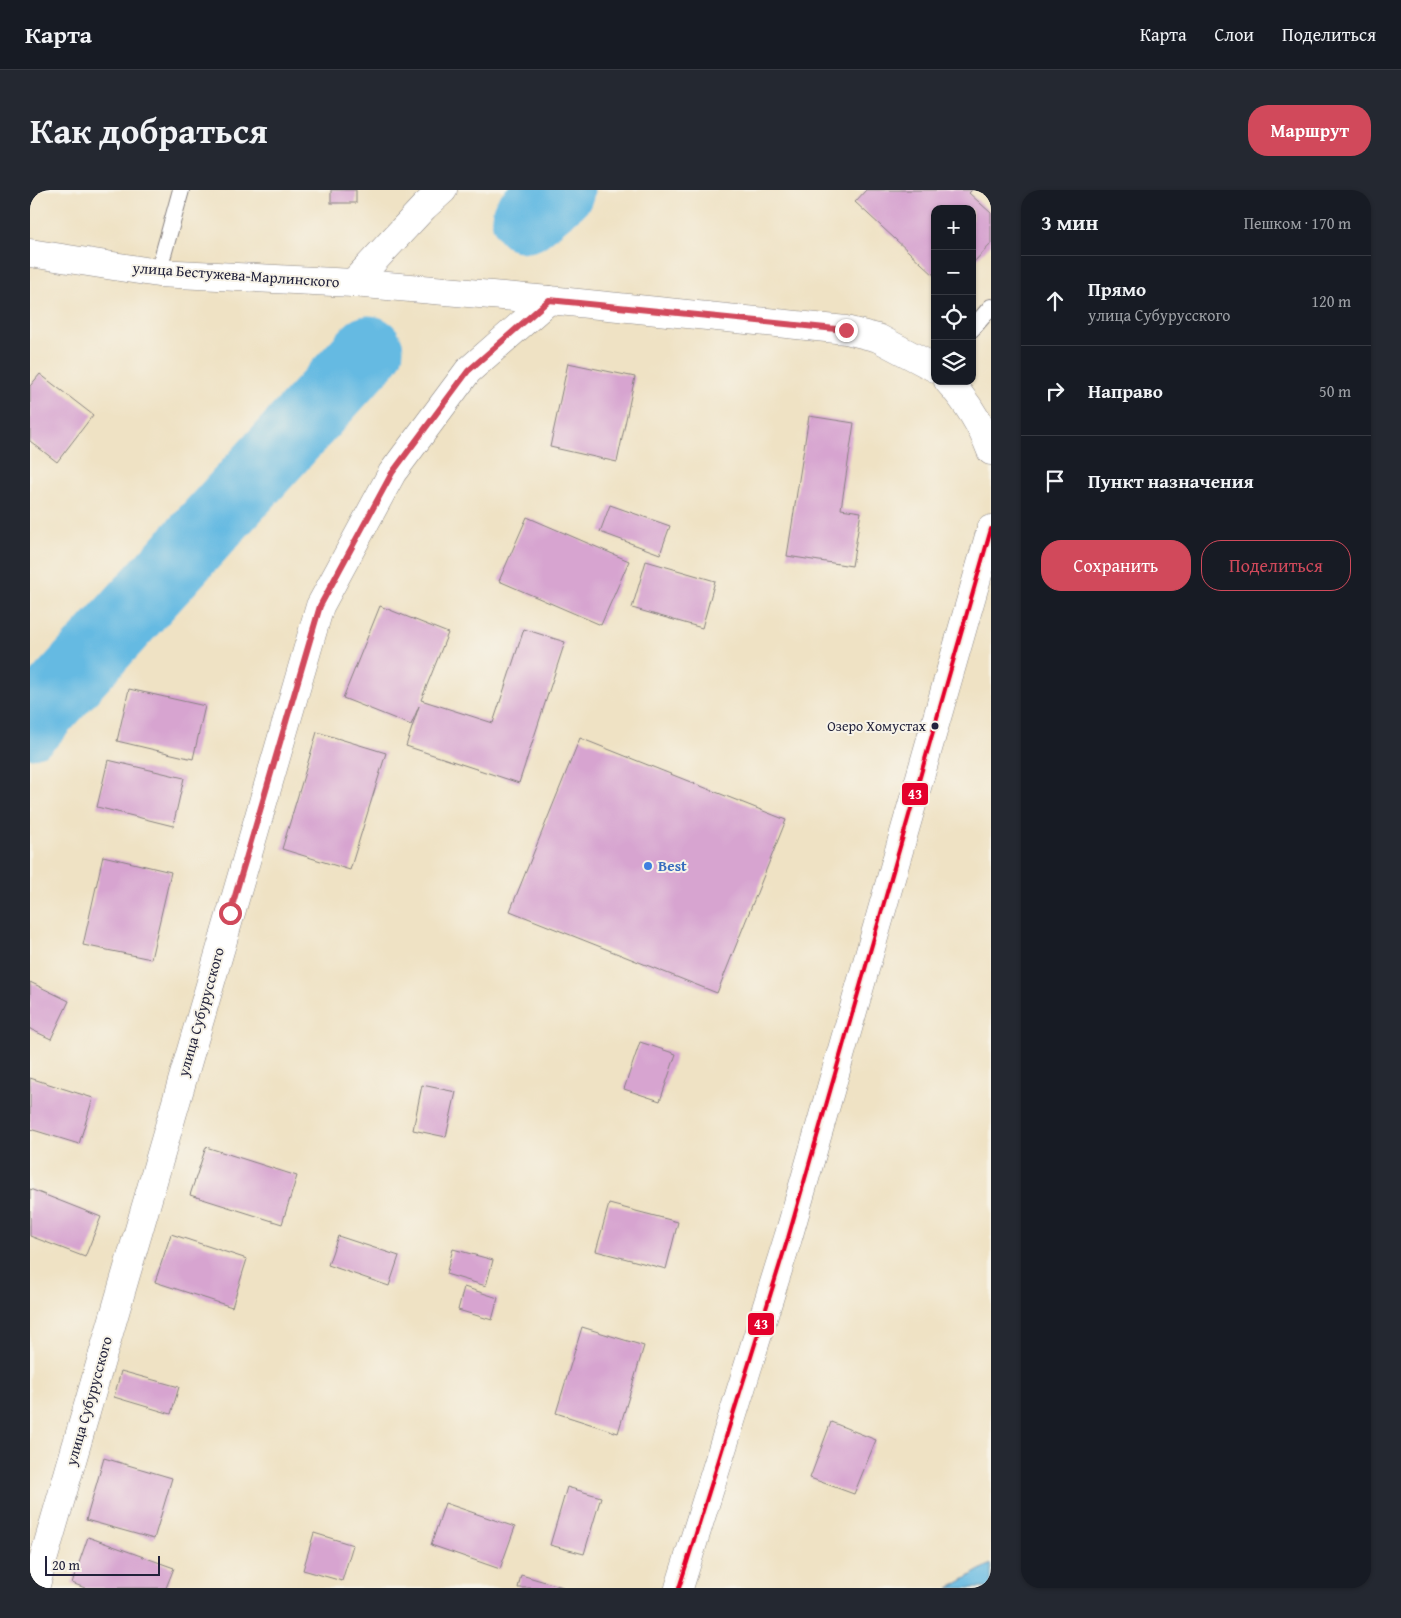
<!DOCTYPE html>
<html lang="ru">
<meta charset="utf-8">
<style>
body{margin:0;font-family:"Gentium Book Plus",serif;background:#242831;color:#f1f3f6}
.controls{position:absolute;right:15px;top:15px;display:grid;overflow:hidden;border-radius:10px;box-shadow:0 1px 4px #0004}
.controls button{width:45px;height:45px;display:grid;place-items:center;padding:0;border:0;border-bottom:1px solid #363941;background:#171b24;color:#f1f3f6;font:25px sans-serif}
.scale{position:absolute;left:15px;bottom:12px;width:115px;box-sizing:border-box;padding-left:5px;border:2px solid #22223b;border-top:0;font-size:14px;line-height:18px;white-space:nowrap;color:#22223b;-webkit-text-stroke:4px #f7f3e8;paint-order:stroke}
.stop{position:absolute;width:15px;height:15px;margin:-11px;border:4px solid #d1495b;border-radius:50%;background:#fff}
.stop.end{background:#d1495b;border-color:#fff;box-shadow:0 1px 5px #0008}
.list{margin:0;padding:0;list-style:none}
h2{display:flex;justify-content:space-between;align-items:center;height:65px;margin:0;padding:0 20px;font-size:21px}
h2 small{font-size:16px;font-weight:400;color:#9ea1a6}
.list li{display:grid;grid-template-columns:32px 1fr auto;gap:15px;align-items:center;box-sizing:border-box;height:90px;padding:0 20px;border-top:1px solid #363941}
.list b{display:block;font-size:19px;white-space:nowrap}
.list p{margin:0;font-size:16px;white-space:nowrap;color:#9ea1a6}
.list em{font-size:16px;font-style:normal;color:#9ea1a6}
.actions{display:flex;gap:10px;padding:15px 20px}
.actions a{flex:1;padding:11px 0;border:1px solid #d1495b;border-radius:20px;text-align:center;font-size:18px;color:#d1495b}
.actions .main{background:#d1495b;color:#fff}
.icon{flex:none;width:28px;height:28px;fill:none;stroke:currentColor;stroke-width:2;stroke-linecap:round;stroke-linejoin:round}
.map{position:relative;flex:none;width:961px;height:1398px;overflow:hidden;border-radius:20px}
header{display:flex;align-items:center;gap:30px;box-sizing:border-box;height:70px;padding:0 25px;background:#171b24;border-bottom:1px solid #363941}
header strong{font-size:24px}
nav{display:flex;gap:28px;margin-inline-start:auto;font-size:18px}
.intro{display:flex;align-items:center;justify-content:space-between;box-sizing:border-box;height:120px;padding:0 30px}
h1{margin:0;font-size:35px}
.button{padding:12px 22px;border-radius:20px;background:#d1495b;color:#fff;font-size:18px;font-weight:700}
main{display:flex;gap:30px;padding:0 30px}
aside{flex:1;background:#171b24;border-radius:20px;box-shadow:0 1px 4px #0004}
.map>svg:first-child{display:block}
.water{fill:#65bae2;stroke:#446e8e}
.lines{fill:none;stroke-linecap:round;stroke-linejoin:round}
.river{stroke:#65bae2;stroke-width:69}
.building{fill:#d7a4d0}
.service-casing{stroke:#888280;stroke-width:18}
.minor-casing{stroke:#888280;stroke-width:29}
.service{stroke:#fff;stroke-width:16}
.minor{stroke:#fff;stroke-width:28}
.bus-1-casing{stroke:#f7f3e8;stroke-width:8}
.bus-1{stroke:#e4002b;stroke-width:4}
.route{stroke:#d1495b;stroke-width:6}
.bus-dot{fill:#22223b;stroke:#f7f3e8;stroke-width:2}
.shop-dot{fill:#3f7fe0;stroke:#f7f3e8;stroke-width:2}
.labels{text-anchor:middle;stroke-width:4;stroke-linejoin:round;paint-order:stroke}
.bus-label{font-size:14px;fill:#22223b;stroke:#f7f3e8;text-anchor:end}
.street-label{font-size:15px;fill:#22223b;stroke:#f7f3e8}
.shop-label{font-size:15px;font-weight:bold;fill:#366cbe;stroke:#f7f3e8;text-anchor:start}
.line-badge{stroke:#f7f3e8;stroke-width:2}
.badge-label{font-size:14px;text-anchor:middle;font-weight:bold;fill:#fff}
</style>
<header>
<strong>Карта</strong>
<nav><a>Карта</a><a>Слои</a><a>Поделиться</a></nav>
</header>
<div class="intro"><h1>Как добраться</h1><a class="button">Маршрут</a></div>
<main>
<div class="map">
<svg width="961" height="1398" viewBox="0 0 961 1398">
<rect width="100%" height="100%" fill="#f7f3e8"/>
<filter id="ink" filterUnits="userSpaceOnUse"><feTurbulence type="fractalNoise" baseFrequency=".02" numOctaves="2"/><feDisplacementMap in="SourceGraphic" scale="10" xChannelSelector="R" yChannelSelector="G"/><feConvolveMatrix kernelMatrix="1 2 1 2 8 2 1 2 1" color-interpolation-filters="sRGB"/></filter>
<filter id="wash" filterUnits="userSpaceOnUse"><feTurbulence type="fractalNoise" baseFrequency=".0096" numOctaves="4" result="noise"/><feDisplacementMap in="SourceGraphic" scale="20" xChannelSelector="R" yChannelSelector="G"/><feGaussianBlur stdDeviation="1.12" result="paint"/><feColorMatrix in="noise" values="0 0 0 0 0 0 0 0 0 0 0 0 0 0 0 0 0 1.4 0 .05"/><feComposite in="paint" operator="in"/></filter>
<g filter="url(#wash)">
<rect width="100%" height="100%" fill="#efe2c4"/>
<polygon class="water" points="961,1374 961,1398 919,1398"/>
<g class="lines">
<g class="river">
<polyline points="496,28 530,0"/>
<polyline points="0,534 339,160"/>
</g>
</g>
<g id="blocks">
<g class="building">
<rect x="301" y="0" width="25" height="13"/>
<polygon points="836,0 942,0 939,3 961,23 961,54 942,74 942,19 905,19 905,86 825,12"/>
<polygon points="538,173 605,187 587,272 520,257"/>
<polygon points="10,184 63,225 27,272 0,251 0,196"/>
<polygon points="779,226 824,233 811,319 831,322 822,376 757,366"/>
<polygon points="580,315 640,336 630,364 570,342"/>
<polygon points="497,327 599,371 571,435 469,391"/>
<polygon points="616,371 685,391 672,438 602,418"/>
<polygon points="350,416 418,443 391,510 463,533 494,439 535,452 489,593 376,556 389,516 381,535 313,508"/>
<polygon points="99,499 175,516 163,569 87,551"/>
<polygon points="287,542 356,563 320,680 252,659"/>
<polygon points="550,548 756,630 687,803 480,721"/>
<polygon points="78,570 154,588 143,636 67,617"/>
<polygon points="73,666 141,682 121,769 53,755"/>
<polygon points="0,792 39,811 21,849 0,839"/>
<polygon points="610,852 646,864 630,911 594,899"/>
<polygon points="0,888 63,908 49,954 0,939"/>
<polygon points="392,895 426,902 416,947 383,940"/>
<polygon points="176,957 267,986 252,1034 160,1005"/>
<polygon points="0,999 71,1027 55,1067 0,1046"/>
<polygon points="579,1014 648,1032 636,1079 566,1061"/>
<polygon points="141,1044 217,1069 202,1117 125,1092"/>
<polygon points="308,1046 369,1066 359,1096 298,1075"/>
<polygon points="423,1059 463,1070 456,1096 416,1084"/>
<polygon points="434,1097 468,1108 462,1130 428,1120"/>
<polygon points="552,1137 614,1156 588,1243 526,1223"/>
<polygon points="91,1181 149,1197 141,1224 84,1207"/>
<polygon points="801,1232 846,1250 824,1304 780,1288"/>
<polygon points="74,1268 142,1288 124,1349 56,1330"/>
<polygon points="537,1297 571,1307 554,1364 520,1355"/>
<polygon points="415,1313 485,1337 470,1379 401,1355"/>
<polygon points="284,1343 323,1355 312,1391 273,1380"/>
<polygon points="58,1347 144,1378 136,1398 55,1398 42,1393"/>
<polygon points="491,1385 533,1397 533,1398 488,1398"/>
</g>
</g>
</g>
<g filter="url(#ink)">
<use href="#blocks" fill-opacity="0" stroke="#888280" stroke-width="1"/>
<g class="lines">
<defs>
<g id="service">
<polyline points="128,83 151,0"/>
<polyline points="942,139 961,117"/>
</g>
<g id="minor">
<polyline points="0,63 128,83 323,93 519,110 816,140 848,148 905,178"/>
<polyline points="323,93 394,17 413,0"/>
<path d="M918,191c20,22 33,43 43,70"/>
<polyline points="5,1398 290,416 362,283 438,181 519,110"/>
<polyline points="649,1398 758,1048 961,339"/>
</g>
</defs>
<use href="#service" class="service-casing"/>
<use href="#minor" class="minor-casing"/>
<use href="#service" class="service"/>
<use href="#minor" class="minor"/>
<defs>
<polyline id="bus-1" points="649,1398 758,1048 961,339"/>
</defs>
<use href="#bus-1" class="bus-1-casing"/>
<use href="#bus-1" class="bus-1"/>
</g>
</g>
<g class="lines" filter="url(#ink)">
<polyline class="route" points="200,723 290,416 362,283 438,181 519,110 816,140"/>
</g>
<circle class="bus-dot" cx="905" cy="536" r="4.5"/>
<circle class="shop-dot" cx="618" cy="676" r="5"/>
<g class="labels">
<g class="bus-label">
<text x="896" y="541">Озеро Хомустах</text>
</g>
<g class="street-label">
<text transform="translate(206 85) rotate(4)" y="5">улица Бестужева-Марлинского</text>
<text transform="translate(171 822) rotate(-74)" y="5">улица Субурусского</text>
<text transform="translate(59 1211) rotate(-74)" y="5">улица Субурусского</text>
</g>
<g class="shop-label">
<text x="628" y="681">Best</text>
</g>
</g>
<g class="line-badge">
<rect x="871" y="592" width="28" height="24" rx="5" fill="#e4002b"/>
<rect x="717" y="1122" width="28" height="24" rx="5" fill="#e4002b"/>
</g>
<g class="badge-label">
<text x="885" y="609">43</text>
<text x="731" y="1139">43</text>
</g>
</svg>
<div class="controls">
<button>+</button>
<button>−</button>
<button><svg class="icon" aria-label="locate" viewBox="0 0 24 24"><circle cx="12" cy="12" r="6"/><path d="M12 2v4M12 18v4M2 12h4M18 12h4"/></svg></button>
<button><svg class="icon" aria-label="layers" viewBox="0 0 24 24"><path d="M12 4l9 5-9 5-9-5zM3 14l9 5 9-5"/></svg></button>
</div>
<div class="scale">20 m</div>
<div class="stop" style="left:200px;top:723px"></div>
<div class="stop end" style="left:816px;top:140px"></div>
</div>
<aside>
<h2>3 мин<small>Пешком · 170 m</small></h2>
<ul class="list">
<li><svg class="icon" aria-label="ahead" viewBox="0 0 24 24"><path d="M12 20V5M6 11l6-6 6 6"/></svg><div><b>Прямо</b><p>улица Субурусского</p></div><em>120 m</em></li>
<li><svg class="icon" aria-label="right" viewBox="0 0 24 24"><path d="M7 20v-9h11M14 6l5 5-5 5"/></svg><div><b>Направо</b></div><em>50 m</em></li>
<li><svg class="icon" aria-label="arrive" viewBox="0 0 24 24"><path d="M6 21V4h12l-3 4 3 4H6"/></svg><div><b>Пункт назначения</b></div></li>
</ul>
<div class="actions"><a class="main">Сохранить</a><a>Поделиться</a></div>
</aside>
</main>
